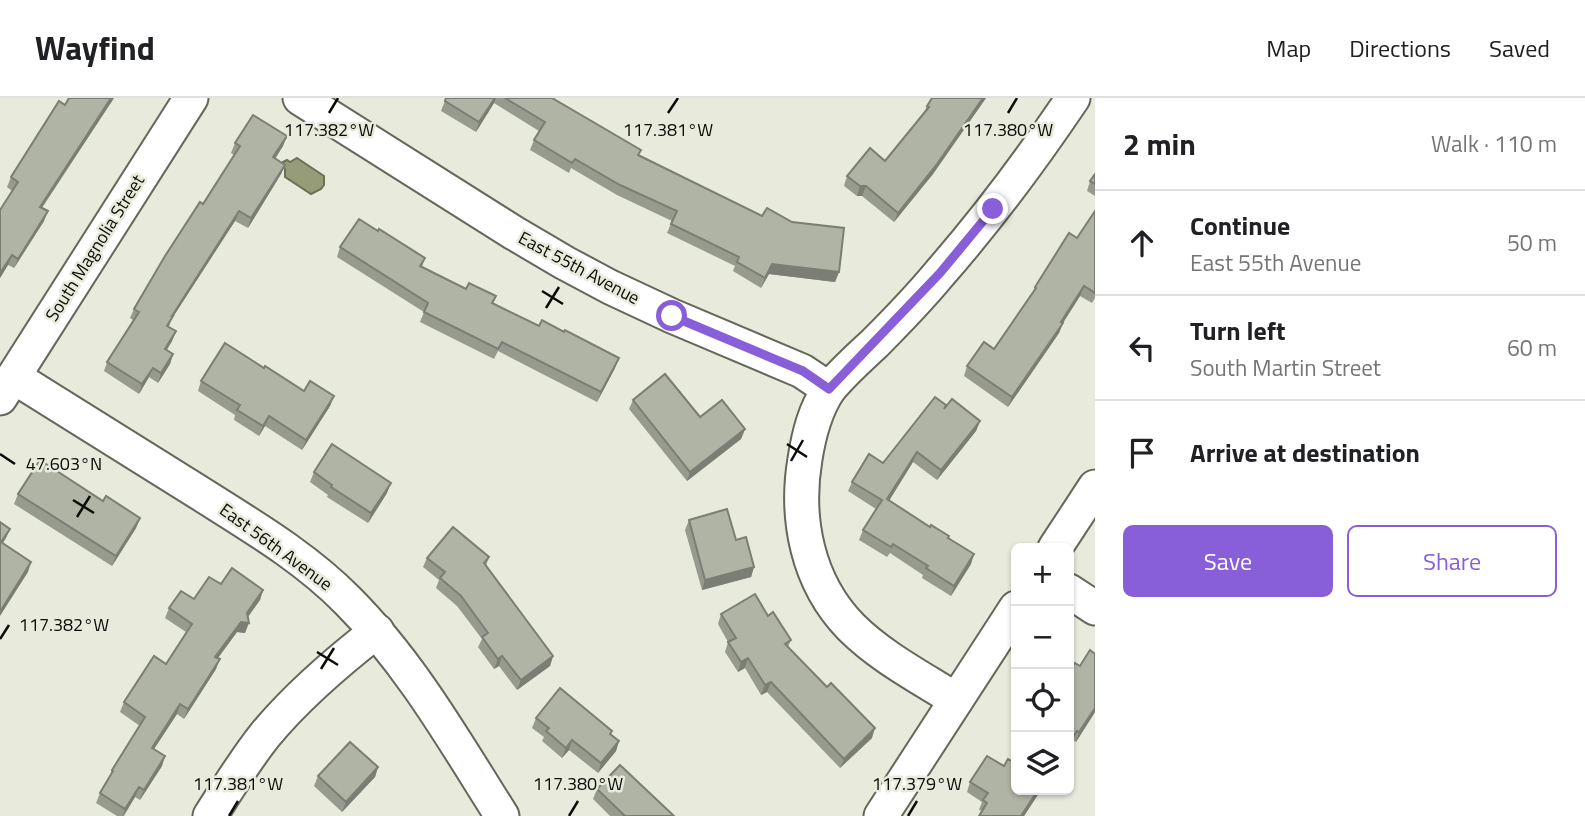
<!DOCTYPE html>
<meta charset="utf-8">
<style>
body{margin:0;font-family:"Titillium Web",sans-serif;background:#f6f6f6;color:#202124}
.controls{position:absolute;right:21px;bottom:21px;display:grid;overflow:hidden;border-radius:10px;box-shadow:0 2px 5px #0004}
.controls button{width:63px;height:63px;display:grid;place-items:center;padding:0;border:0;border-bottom:2px solid #e0e0e0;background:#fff;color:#202124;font:35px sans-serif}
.stop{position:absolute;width:21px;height:21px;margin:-16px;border:5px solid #895fd9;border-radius:50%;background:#fff}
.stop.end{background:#895fd9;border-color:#fff;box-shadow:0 2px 7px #0008}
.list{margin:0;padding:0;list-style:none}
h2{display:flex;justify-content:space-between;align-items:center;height:91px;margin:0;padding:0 28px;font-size:30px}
h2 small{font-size:23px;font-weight:400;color:#757577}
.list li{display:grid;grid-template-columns:46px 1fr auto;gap:21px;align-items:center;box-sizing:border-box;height:105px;padding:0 28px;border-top:2px solid #e0e0e0}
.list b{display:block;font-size:26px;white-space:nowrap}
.list p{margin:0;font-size:23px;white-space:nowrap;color:#757577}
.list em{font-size:23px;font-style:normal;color:#757577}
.actions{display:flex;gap:14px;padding:21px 28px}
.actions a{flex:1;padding:16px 0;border:2px solid #895fd9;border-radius:10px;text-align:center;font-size:24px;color:#895fd9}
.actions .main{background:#895fd9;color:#fff}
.icon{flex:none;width:38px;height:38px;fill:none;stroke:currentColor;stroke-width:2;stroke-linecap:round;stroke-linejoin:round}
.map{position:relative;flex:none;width:1095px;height:718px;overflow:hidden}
header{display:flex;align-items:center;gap:42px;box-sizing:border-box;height:98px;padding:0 35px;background:#fff;border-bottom:2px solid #e0e0e0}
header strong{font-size:33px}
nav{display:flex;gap:38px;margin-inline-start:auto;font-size:24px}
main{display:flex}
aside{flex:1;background:#fff}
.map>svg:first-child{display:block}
.water{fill:#969c78;stroke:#6d7156;stroke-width:2}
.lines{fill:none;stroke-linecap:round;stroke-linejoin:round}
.minor-casing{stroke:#646759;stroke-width:37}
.minor{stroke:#fff;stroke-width:33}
.wall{fill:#979b8d}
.shaded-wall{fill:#7b7e73}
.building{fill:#b0b4a4;stroke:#7b7e73;stroke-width:2}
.route{stroke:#895fd9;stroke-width:9}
.ticks{fill:none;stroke:#0c0d08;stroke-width:2.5}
.labels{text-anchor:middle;stroke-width:5;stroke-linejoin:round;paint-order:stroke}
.street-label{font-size:18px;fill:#0c0d08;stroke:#e8ebdb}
.ticks-label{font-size:18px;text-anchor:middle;fill:#0c0d08;stroke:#e8ebdb;stroke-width:5;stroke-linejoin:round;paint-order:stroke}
</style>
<header>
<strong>Wayfind</strong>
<nav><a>Map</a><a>Directions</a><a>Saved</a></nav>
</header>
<main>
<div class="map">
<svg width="1095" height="718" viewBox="0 0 1095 718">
<rect width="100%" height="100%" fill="#e8ebdb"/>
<polygon class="water" points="297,60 324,78 324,87 321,91 311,96 285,79 285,71 282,67 283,64 287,62 290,64"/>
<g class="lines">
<defs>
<g id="minor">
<path d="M300,0l214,135 51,30 45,24 62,29 130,55 27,18c-14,21 -20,44 -24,70 -10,59 2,123 46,168 30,30 69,50 105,73"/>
<path d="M14,279c61,38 123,77 184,115 52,33 107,65 150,109 63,63 107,141 154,215"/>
<path d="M829,291c14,-17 30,-31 46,-46 22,-22 45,-46 65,-70 48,-55 92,-114 133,-175"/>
<polyline points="0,300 191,0"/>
<polyline points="1055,450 1095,389"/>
<polyline points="1069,493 1095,510"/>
<path d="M210,718c18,-28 35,-56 55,-81 33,-40 72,-73 112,-104"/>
<polyline points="881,718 1016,510"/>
</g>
</defs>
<use href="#minor" class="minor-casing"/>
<use href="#minor" class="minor"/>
</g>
<g class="wall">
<polygon points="114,0 42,110 44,123 14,170 8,167 0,180 0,112 12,93 7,89 11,79"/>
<polygon points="446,0 552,0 641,52 639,57 839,174 835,184 769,176 761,190 733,173 735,168 667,135 672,123 617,97 571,70 569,75 530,52 534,42 539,33 494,5 476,34 441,13"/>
<polygon points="932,0 986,0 933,76 894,124 862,98 857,98 844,88 847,78 885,63 924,15 927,8"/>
<polygon points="235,45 283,48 275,60 285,67 281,76 248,130 235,123 171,222 169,229 176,233 172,243 167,252 173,256 170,266 158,285 149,279 139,296 104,273 107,264 133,222 130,220 134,211 203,106 234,57 231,55"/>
<polygon points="1095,76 1095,98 1087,93 1090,83"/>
<polygon points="1095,113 1095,200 1092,205 1080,198 1063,225 1059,235 1008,309 964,278 967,268 994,251 1032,196 1035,189 1077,140"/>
<polygon points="340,149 425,160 422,169 466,191 496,198 493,206 615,270 597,304 498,253 494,261 420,224 424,214 337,159"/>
<polygon points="264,270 304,293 334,298 330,308 302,352 265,328 259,338 234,322 235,317 198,293 201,283"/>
<polygon points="633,302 700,319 745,331 741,341 687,383 629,311"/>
<polygon points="946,307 980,323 976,333 937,382 913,364 889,402 948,440 971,466 951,498 922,480 923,477 890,455 887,459 859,442 863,432 876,411 848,393 852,384 883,365"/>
<polygon points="314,374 387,395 368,425 327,399 328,397 310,384"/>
<polygon points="18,396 140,420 136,430 112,468 14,406"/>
<polygon points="689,422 736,442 754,469 751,479 702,492 685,432"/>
<polygon points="489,459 486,468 553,558 550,568 517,592 499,568 494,571 478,549 482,541 457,508 436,490 439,482 423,469 427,460"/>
<polygon points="221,486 263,492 260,502 248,519 245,535 237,534 218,560 216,571 184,621 177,616 154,651 162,668 140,702 135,699 124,718 117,718 96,705 100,695 109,680 112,672 140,628 120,614 124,604 166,566 186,534 165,520 169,510 194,501"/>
<polygon points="721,516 768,518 791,542 788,549 872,640 840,670 767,594 761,597 745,570 738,574 725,554 728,544 718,526"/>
<polygon points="1069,571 1095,614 1076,644 1073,642 1069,649"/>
<polygon points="536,620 612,633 611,636 619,643 616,653 598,675 569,652 562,660 542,643 544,639 532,630"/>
<polygon points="1013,664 1016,692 1041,692 1024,718 982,713 979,712 982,704 967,694 970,684"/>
<polygon points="378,669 375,679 342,714 314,688 318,678"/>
<polygon points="597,691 674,718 610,718 593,701"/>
</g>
<g class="shaded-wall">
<polygon points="111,0 114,0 36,118 40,109"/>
<polygon points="495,0 496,0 494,5 476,34 479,24"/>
<polygon points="983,0 986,0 933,76 894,124 898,115"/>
<polygon points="287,38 283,48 270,69 273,59"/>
<polygon points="285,67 281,76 248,130 251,120"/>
<polygon points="860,88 866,88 862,98 857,98"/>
<polygon points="48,113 44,123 14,170 18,161"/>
<polygon points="239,113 235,123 171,222 163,238 172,218"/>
<polygon points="12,157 8,167 0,180 0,175"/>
<polygon points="772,166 839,174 835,184 769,176 761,190 765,180"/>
<polygon points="1084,188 1080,198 1057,234 1061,224"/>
<polygon points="1063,225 1059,235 1008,309 1012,299"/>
<polygon points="176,233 172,243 161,260 165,251"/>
<polygon points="173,256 170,266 158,285 161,275"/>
<polygon points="619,260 615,270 597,304 601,294"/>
<polygon points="153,270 149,279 139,296 142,286"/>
<polygon points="334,298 330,308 302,352 306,342"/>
<polygon points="269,318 265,328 259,338 263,328"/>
<polygon points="980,323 976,333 937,382 941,372"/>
<polygon points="745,331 741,341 687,383 690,374"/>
<polygon points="917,354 913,364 884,411 887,401"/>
<polygon points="391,385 387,395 368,425 371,415"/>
<polygon points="140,420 136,430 112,468 116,458"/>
<polygon points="10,431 6,440 0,450 1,444"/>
<polygon points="974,456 971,466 951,498 954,488"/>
<polygon points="31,464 28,474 0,518 0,514"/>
<polygon points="754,469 751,479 702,492 705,482"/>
<polygon points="263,492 260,502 244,524 249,525 245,535 237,534 212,568 215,559"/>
<polygon points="502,558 499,568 494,571 498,561"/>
<polygon points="553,558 550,568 517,592 521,582"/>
<polygon points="748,560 745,570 738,574 741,564"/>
<polygon points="220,561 216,571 184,621 188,611"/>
<polygon points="771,584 767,594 761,597 765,587"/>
<polygon points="180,606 177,616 148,660 152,650"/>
<polygon points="1095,610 1095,614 1076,644 1079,634"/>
<polygon points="875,630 872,640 840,670 844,661"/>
<polygon points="1077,633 1073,642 1069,649 1069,644"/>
<polygon points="572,642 569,652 562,660 566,650"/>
<polygon points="619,643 616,653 598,675 601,665"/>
<polygon points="165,658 162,668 140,702 144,692"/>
<polygon points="378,669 375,679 342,714 346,704"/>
<polygon points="139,689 135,699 123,718 125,711"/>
<polygon points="1038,692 1041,692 1024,718 1021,718"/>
</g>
<g class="building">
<polygon points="69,0 111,0 40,109 48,113 18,161 12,157 0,175 0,112 18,84 11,79 59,3 65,7"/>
<polygon points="446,0 495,0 479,24 445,3"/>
<polygon points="505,0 552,0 641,52 638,57 762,118 767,110 792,124 844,130 839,174 772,166 765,180 737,164 739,159 671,126 677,113 620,87 575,61 572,65 534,42 545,24"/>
<polygon points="932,0 983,0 937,66 898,115 866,88 860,88 847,78 870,50 885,63 929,9 927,8"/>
<polygon points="253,17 287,38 273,59 285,67 251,120 239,113 172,218 173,218 167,228 176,233 165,251 173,256 161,275 153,270 142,286 107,264 139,214 134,211 165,158 200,104 203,106 240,48 235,45"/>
<polygon points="1095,76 1095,86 1090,83"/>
<polygon points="1095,113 1095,195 1084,188 1061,224 1063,225 1012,299 967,268 984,244 994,251 1036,190 1035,189 1069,135 1077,140"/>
<polygon points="359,121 378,133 379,131 425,160 420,168 466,191 469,185 496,198 492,205 539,228 542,222 564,234 565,232 619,260 601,294 502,244 498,251 424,214 428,205 340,149"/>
<polygon points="225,245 264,270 265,268 304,293 310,283 334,298 306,342 269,318 263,328 237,312 240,307 201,283"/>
<polygon points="665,276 700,319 722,302 745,331 690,374 633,302"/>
<polygon points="935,299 946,307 944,311 952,301 980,323 941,372 917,354 887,401 930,429 931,427 949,438 948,440 974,456 954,488 926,470 928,468 893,446 891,449 863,432 882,402 852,384 869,356 883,365"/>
<polygon points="332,346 391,385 371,415 331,389 332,387 314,374"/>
<polygon points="40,362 103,403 106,398 140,420 116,458 18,396"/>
<polygon points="727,411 736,442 746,439 754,469 705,482 689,422"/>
<polygon points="0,424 10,431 1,444 31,464 0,514"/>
<polygon points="453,429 489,459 484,465 553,558 521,582 502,558 498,561 482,539 488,535 461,498 440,480 445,474 427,460"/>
<polygon points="232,470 263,492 247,515 249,525 241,524 215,559 220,561 188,611 180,606 152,650 165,658 144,692 139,689 125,711 100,695 113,673 112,672 145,619 124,604 154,558 166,566 192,526 169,510 181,493 194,501 209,479 221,486"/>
<polygon points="755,496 768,518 773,514 791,542 785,546 827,589 831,585 875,630 844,661 771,584 765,587 748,560 741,564 728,544 736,540 721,516"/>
<polygon points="1090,552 1095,556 1095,610 1079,634 1077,633 1069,644 1069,571 1070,572 1075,565 1080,568"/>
<polygon points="560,590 612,633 610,636 619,643 601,665 572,642 566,650 546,633 549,630 536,620"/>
<polygon points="350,644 378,669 346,704 318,678"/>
<polygon points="987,658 1004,668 1008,661 1013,664 1016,659 1016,692 1038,692 1021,718 979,718 987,705 983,702 988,695 970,684"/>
<polygon points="620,667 674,718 623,718 624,717 597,691"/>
</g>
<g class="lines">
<polyline class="route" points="672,218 803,273 829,291 940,175 993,111"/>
</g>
<path class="ticks" d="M329,15l9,-15M668,15l10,-15M1008,15l9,-15M542,193l21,13M546,210l13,-21M787,346l20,13M0,356l15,10M791,363l12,-21M73,402l21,13M77,419l13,-21M0,541l9,-14M317,554l21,13M321,571l13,-21M229,718l9,-15M569,718l9,-15M908,718l9,-15"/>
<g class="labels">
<g class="street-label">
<text transform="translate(95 150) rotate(-58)" y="6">South Magnolia Street</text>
<text transform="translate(579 170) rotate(28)" y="6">East 55th Avenue</text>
<text transform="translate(276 449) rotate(36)" y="6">East 56th Avenue</text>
</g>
</g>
<g class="ticks-label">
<text x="329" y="38">117.382°W</text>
<text x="668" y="38">117.381°W</text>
<text x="1008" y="38">117.380°W</text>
<text x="64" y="372">47.603°N</text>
<text x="64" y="533">117.382°W</text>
<text x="238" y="692">117.381°W</text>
<text x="578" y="692">117.380°W</text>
<text x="917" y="692">117.379°W</text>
</g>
</svg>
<div class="controls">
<button>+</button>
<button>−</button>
<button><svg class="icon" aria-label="locate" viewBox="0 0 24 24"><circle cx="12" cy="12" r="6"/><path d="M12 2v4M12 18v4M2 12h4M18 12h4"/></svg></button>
<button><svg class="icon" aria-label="layers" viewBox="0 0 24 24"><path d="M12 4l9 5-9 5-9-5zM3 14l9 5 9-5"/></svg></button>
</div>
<div class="stop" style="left:672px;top:218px"></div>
<div class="stop end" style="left:993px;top:111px"></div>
</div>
<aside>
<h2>2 min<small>Walk · 110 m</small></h2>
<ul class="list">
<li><svg class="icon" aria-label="ahead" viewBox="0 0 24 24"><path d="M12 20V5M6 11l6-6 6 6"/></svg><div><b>Continue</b><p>East 55th Avenue</p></div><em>50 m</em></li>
<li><svg class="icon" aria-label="left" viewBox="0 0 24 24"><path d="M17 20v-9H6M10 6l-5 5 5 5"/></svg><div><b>Turn left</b><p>South Martin Street</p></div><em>60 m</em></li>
<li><svg class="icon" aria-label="arrive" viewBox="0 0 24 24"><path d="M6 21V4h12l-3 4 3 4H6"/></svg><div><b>Arrive at destination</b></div></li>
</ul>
<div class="actions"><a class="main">Save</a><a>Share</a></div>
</aside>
</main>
